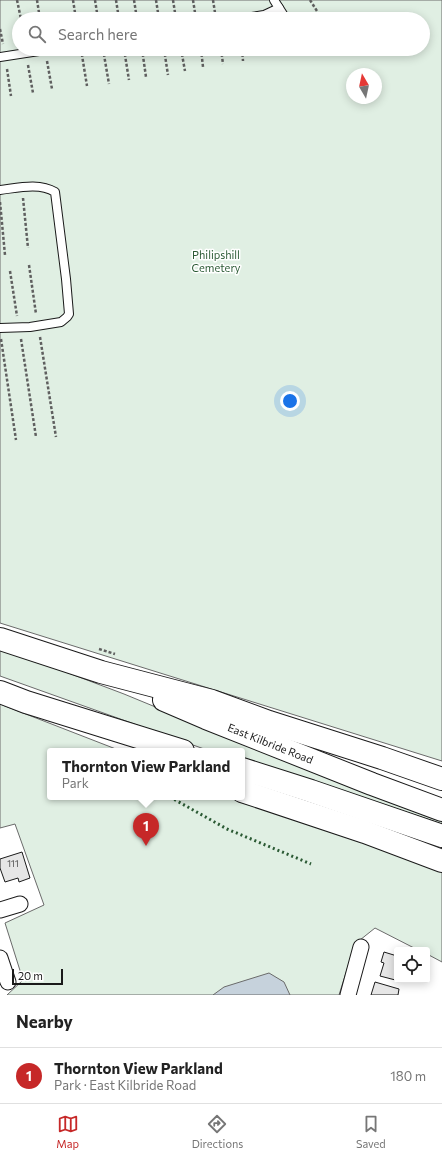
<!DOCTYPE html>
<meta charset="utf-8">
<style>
body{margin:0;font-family:Commissioner,sans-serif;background:#f2f2f2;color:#222}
.controls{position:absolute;right:12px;bottom:12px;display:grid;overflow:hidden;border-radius:4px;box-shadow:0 2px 10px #0003}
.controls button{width:36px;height:36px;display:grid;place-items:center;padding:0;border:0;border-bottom:1px solid #e0e0e0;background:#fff;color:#222;font:20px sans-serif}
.compass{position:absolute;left:346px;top:68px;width:36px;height:36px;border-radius:50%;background:#fff;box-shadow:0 2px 10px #0003;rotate:351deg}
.scale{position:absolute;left:12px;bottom:10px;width:51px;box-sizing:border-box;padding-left:4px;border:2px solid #1a1a1a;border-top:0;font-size:11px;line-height:14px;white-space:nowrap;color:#1a1a1a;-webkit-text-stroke:3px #fff;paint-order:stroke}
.you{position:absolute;left:290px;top:401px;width:14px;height:14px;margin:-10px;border:3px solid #fff;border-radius:50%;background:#1a73e8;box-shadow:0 0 0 6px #1a73e833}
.badge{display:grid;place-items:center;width:26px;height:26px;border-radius:50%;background:#c62828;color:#fff;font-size:13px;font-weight:700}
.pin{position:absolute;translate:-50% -33px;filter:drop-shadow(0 1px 2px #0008)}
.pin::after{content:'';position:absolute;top:21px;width:14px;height:12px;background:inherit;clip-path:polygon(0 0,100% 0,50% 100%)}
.popup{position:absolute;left:47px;top:748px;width:198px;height:52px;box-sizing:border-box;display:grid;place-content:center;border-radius:4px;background:#fff;filter:drop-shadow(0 1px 3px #0005);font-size:13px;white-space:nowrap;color:#767676}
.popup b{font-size:15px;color:#222}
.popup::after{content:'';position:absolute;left:50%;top:100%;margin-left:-8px;border:8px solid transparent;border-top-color:#fff}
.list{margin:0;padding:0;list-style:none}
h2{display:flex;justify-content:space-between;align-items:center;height:52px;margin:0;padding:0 16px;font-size:17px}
h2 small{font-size:13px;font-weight:400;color:#767676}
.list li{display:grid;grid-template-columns:26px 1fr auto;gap:12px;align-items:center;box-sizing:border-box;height:56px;padding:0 16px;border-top:1px solid #e0e0e0}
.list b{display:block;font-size:15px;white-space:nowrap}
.list p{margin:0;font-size:13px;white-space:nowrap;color:#767676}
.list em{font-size:13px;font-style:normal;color:#767676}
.icon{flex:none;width:22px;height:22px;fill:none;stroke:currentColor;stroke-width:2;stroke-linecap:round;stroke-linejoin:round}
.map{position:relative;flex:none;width:442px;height:995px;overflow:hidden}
.search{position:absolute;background:#fff;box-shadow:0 2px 10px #0003;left:12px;right:12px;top:12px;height:44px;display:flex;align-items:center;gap:10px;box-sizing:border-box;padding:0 14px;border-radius:22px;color:#767676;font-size:15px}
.sheet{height:108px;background:#fff}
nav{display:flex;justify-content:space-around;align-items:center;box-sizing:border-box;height:56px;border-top:1px solid #e0e0e0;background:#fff;font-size:11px;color:#767676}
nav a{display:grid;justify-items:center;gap:2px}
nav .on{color:#c62828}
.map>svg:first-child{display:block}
.green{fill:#e0efe3;stroke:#6a6a6a;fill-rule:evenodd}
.water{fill:#c6d2dc;stroke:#6a6a6a}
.building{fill:#e6e6e6;stroke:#1a1a1a}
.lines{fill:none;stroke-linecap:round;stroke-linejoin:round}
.service-casing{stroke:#1a1a1a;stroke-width:10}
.minor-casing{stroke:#1a1a1a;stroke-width:17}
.primary-casing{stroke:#1a1a1a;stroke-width:24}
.path{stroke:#5f5f5f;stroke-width:2.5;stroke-dasharray:3 2;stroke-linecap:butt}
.service{stroke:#fff;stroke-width:8}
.minor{stroke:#fff;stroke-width:15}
.primary{stroke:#fff;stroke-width:22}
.hedge{stroke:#2b5a34;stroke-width:3;stroke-dasharray:2 3;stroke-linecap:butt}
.labels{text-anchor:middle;stroke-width:3;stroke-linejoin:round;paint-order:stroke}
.number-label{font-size:9px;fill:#4d4d4d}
.park-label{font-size:11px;fill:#2b5a34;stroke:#fff}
.street-label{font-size:11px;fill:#1a1a1a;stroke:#fff}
</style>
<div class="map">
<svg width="442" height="995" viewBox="0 0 442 995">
<rect width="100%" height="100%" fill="#fff"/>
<g class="green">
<path d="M0,0h442v761l-442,-138zM19,19h404v30h-404zM352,74h24v24h-24z"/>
<polygon points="0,648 13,652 124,694 284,760 442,821 442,824 340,790 242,760 242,751 212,751 207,750 0,676"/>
<polygon points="0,704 121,751 50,751 50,797 242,797 442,872 442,962 427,954 427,950 418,950 375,928 355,944 339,995 7,995 23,980 5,923 44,905 15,824 0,828"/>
</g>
<polygon class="water" points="269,973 284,982 290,995 213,995 224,987"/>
<g class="building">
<polygon points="22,852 30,878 19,882 18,878 5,882 0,868 0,859"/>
<polygon points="384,952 397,956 397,980 404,980 403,982 380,976 384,963 381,962"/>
<polygon points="375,982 399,989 398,995 371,995"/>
</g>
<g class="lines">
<defs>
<g id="service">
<polyline points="274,0 286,19"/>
<polyline points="239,19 264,15 279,8"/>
<polyline points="0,57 52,49"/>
<path d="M0,190c17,-2 39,-8 55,2l11,87 3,35 -2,3 -6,5 -31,5 -30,1"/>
</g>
<g id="minor">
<polyline points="0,910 20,904"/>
<polyline points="0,958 8,982"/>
<polyline points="348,995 361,947"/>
</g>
<g id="primary">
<polyline points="0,639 101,672 212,701 269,722 382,758 442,779"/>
<polyline points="0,692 26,702 183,751"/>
<path id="s1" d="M164,700l42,18 166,66 70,26"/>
<polyline points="242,769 311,791 442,836"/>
<polyline points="242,791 365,832 442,861"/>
</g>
</defs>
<use href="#service" class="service-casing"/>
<use href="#minor" class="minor-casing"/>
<use href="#primary" class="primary-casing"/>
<g class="path">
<polyline points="17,0 21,19"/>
<polyline points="37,0 40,19"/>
<polyline points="73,0 76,19"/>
<polyline points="95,0 98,19"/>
<polyline points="116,0 119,19"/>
<polyline points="134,0 137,19"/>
<polyline points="156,0 159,19"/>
<polyline points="173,0 176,19"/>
<polyline points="193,0 196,19"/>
<polyline points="213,0 216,19"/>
<polyline points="310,0 322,19"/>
<polyline points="0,29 3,44"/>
<polyline points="81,49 87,86"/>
<polyline points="103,49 109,84"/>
<polyline points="124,49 129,80"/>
<polyline points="142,49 146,77"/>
<polyline points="164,49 168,75"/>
<polyline points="181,49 185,71"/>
<polyline points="201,49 203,67"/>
<polyline points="221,49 223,64"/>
<polyline points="242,49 243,61"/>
<polyline points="265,49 266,55"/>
<polyline points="47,61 52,89"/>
<polyline points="28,65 33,93"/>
<polyline points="7,69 11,96"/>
<polyline points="23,198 28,248"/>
<polyline points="0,202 5,255"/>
<polyline points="29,265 36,314"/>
<polyline points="10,271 17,316"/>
<polyline points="40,337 56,437"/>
<polyline points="1,339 16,440"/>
<polyline points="21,339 36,437"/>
<polyline points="99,649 115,654"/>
</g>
<use href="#service" class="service"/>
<use href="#minor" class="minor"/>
<use href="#primary" class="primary"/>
<polyline class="hedge" points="170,797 227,829 311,864"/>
</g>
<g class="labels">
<g class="number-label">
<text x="13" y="867">111</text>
</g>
<g class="park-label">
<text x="216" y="259">Philipshill<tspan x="216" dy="13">Cemetery</tspan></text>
</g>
<g class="street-label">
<text dy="4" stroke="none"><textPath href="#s1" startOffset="115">East Kilbride Road</textPath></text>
</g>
</g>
</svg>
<div class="controls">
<button><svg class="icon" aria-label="locate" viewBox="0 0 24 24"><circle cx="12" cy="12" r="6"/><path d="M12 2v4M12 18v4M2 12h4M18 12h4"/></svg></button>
</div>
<svg class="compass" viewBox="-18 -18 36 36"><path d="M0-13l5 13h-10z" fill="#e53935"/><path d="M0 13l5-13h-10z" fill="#767676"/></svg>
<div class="scale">20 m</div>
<div class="you"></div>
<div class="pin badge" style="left:146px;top:846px">1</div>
<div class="popup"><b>Thornton View Parkland</b>Park</div>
<div class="search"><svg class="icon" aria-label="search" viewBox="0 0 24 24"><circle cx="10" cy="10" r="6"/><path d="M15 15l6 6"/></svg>Search here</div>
</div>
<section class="sheet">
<h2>Nearby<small></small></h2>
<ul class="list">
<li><span class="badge">1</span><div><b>Thornton View Parkland</b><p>Park · East Kilbride Road</p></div><em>180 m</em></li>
</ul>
</section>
<nav>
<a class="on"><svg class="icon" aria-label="map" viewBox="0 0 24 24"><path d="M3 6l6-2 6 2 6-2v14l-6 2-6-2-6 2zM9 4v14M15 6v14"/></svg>Map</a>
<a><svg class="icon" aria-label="directions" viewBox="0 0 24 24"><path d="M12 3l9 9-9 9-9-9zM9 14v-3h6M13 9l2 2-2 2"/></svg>Directions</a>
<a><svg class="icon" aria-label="saved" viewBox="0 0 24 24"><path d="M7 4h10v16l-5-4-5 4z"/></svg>Saved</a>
</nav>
